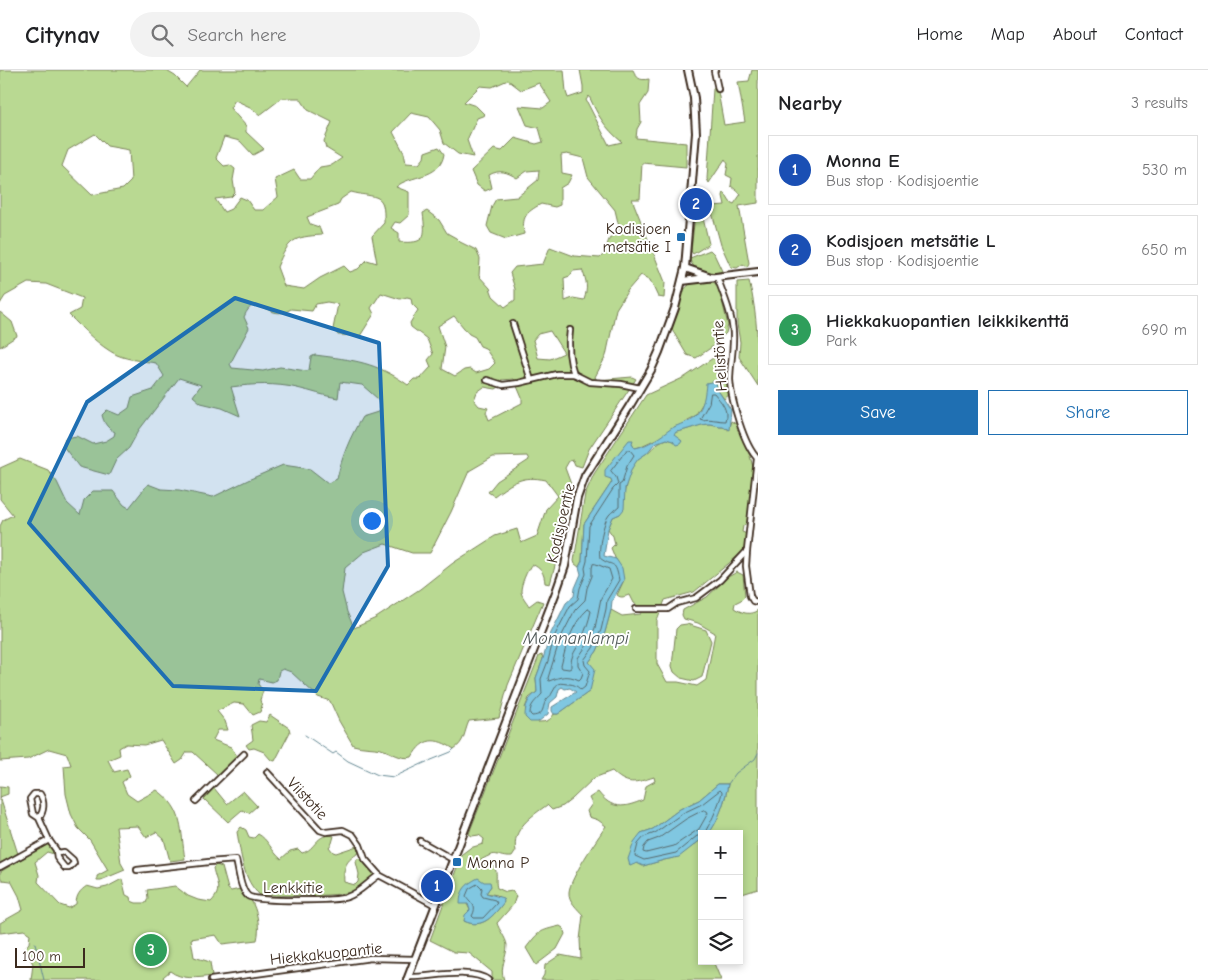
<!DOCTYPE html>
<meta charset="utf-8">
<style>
body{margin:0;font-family:"Comic Neue",sans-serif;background:#f2f2f2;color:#202124}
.controls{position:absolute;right:15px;bottom:15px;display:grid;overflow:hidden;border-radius:0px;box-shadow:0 2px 8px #0003}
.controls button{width:45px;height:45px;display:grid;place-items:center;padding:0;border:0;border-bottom:1px solid #e0e0e0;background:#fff;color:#202124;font:25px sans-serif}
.scale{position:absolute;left:15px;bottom:12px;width:70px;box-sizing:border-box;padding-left:5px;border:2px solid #3b2a1e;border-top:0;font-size:14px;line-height:18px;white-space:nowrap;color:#3b2a1e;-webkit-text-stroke:4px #fff;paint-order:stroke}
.you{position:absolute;left:371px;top:450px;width:18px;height:18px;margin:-12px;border:4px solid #fff;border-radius:50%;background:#1a73e8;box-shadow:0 0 0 8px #1a73e833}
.badge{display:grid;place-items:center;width:32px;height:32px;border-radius:50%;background:#1f6fb2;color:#fff;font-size:16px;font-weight:700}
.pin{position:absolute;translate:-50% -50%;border:2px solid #fff;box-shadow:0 1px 5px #0006}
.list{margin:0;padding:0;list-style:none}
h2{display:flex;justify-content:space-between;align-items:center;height:65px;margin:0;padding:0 20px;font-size:21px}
h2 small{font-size:16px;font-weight:400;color:#757577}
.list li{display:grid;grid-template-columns:32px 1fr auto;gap:15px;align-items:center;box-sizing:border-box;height:70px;margin:0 10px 10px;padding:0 10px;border:1px solid #e0e0e0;border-radius:0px}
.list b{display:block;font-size:19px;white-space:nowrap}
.list p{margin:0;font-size:16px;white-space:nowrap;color:#757577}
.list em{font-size:16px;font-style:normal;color:#757577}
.actions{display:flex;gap:10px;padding:15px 20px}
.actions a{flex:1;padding:11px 0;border:1px solid #1f6fb2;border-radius:0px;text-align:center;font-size:18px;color:#1f6fb2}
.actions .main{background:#1f6fb2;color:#fff}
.icon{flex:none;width:28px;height:28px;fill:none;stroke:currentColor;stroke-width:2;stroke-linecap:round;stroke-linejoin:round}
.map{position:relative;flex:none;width:758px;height:910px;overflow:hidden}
header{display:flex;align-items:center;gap:30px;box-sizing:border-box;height:70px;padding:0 25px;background:#fff;border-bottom:1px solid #e0e0e0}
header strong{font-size:24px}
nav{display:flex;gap:28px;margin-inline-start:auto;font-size:18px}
.search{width:350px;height:45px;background:#f2f2f2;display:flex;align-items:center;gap:12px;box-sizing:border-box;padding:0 18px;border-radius:28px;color:#757577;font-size:19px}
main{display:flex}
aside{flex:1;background:#fff}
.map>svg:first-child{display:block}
.green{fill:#b9d992;stroke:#7a8258;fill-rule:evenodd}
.water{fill:#80c7e1;stroke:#648893}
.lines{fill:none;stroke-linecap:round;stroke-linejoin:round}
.shore{stroke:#57696c;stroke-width:1}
.stream{stroke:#648893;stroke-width:1}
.street-casing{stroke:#3b2a1e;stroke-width:8}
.secondary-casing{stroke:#3b2a1e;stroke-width:10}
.street{stroke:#fff;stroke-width:4.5}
.secondary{stroke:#fff;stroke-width:6}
.marked{fill:#1f6fb2;fill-opacity:0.2;stroke:#1f6fb2;stroke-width:4;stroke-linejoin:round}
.poi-dot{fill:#1f6fb2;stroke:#fff;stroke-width:2}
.labels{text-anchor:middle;stroke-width:4;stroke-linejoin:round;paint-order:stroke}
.poi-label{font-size:16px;fill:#3b2a1e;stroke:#fff;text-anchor:end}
.street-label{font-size:16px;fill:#3b2a1e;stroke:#fff}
.water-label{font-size:18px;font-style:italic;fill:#505958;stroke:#fff}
</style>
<header>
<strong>Citynav</strong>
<div class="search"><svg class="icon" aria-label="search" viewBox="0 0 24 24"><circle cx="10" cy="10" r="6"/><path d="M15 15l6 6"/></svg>Search here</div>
<nav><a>Home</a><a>Map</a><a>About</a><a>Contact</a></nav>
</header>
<main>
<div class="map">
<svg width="758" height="910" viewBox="0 0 758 910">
<rect width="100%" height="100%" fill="#fff"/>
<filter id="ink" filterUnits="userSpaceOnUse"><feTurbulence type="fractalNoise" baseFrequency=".02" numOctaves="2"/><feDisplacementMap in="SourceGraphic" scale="10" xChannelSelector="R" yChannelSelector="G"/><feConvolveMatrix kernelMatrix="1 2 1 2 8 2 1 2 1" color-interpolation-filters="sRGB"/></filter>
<g filter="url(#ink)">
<g class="green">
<path d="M0,0h165l10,6 11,11 14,-17h364l2,22 2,6 15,-5v-7l-3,-16h53c4,8 6,11 16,9l-1,14 -8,12 1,17 -4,7 -1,9 50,5v24l-44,-4 -2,36h-8l33,83 -1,16 -6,-1 -8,-17 -9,-5 -13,15 -12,19 -10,47 -11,21 2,3 35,-3 4,2 -47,70 -7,18 -7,-2 -2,-5 -4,1 -4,7 7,19 -6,19 -6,42 -10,36 -5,-1c-1,-11 -4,-14 -13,-19 -5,6 -11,20 -11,27 0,5 6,11 8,15l8,-6 6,2 -35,83 -9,33 -30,3c-5,11 -4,21 -15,28 -18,-12 -31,-12 -42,8 -12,3 -20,-5 -31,-8 -9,-2 -18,-1 -28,-4l-14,-24 -9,-20 -12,-4 -27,-25 -8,-3 -4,2 -2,9 -5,2 -13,-3 -1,5 5,7 -3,9 2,6 -2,6 -7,3 -9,-11 -10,-1 -17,8 8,10 3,9h-10l-5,10 18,7 6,9 -19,19 -25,-23h-6l-5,8 -6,4 -15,-24 -17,5 -18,-1 -7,4 1,7 -12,5 6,12 13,-3 3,7 -8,6 5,12 10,7 20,-11c28,20 23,40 28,69l-15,2 -6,-22 -8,-7 -10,5 -8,-11 -22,1 5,36 4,7 -24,10h-4v-4l11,-6 -18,-30 -12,-12 -7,-14 -5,-20 -2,-28 7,-1 -4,-11 -18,-5 -21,10 -28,2v-235l3,-6 10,-5 -13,-16v-31l20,-9 28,11 9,12 10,21 13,12 4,-15 9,-9h20l11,14 5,3 19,-24 13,5 18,1 34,7 35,-17 35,-15 27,4 18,14 9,-4c5,-23 13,-42 25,-62l19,-6 -3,-12 -16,-14 -22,-3 -2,16c-14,-2 -27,-7 -41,-10 -21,-5 -44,-4 -66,-1l9,29 -18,-8 -21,-5 -8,-7 8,-11 -22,-7 -40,52 -10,18 -13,12 -7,15 -30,-8 -16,-21 2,-8 12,-2 16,8 13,-3 8,-5 1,-4c-8,-4 -11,-9 -13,-17l5,-5 12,5 10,-7 3,-11 21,-7 11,-14 -8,-13c-13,-2 -27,-3 -39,-8 -18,-9 -34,-26 -48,-40l11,-6 2,-11 -36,-14 -18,-1 -23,13 -5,8zM508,10l13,10 18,-7 12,19 -8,6 -24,-2 8,19 12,3 4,14 -7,2 -21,-6 -13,13 -8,-2 -23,22 6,14 8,6 7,-3 -3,-13c11,-6 18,-3 28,3l10,-7 12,-1 -1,10 -21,17 -21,2 -4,7 -5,20 4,7 15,6 18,-5c-2,-17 1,-21 17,-30l14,3 5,-2v-17l8,-5 4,-8 -10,-2 -1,-18 6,-1 16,4 5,19 27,33 5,21c-17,6 -9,17 -20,27l-26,-2 -24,-9 -7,17 -28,3 -5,6 5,16v11l-10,7 -12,-11 -3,-8 -11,-12 1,-17 -4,-9 -16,-8 -4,-4 -9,-5 -8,-13 -12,-9 -4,2c3,25 3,31 -24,29v-9l-8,-5 4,-6 5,1 9,-8v-23l-13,-5c14,-13 44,-7 48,-33l-5,-7 -14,5 -1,6 -5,6 -13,-1 -2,-10 -11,-21 18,-19 18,4 11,13 4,13 14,11 15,3 -6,-17 10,-22 8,-3 -9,-9 -12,-4 16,-16 12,1zM589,26c9,20 16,32 33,46l-13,3 -23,-45zM282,28h18l8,12 24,12 -8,19 2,7 16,10 -10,7 -12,2 -10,12h-10l-6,-9 -19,9 3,18 -15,13h-9l-7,-10 -7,-3 -9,12 -7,3 -9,-13 16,-2 4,-4 -2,-13 2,-11 -5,-4 -6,1 -8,-8 8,-21 16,4 13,14 11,-6 -18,-17v-6l-16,-18 5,-8 15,7 10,8zM95,64l12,12 22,4 2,31 -8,8 -31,6 -30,-29 6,-16zM351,122c27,7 34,-1 33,31l-12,13 5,27 -10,-3 -9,9 -8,3 -6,-6 -24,12 -16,11 -20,-3 -7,-19c12,-28 16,-30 45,-32l-3,-8 -9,-3 -3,-7 31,-12 3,-6zM582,200c5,11 6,18 2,30l-11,-2 -8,3 -1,-23 6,-2 3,-5zM381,223l19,6 7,-2 4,1 1,6 6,6 -8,13 1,4 16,12 6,15 -5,6 3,7 -11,12h-6l-6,6c-32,-23 -54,-25 -93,-30l-4,2 -2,13 -2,1 -27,-4 -17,4 -31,-3 -2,-4 19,-36 -5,-11c12,-29 25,7 47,-8l21,2 4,-7 11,-2 11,2 -5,25 5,6 22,1 14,-22 -3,-6zM454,246l15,18 6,3 5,9 5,2 10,15 -6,6 -13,4 -6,-4 -6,1 -9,6 -13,-7 3,-22 -7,-21zM550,261l14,22 -14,6 -12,-1 -5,-18 5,-6zM514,309l8,19v5l-33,17 -3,-8 2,-4 -9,-2 -5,-6 3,-8 7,-5 12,2 3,-2 2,-7zM527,386l2,4 -32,21 -9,11 6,4c19,-14 28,-21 52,-16l12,16 -12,13 -9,27 -16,7 -4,-14 -22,7 -42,27 -33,26 -44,29 -22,10 -7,-16 -5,-20 3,-24 19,-16 21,-8 27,9h18l21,-41 18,-41 24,-14z"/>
<polygon points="752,0 758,0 758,133 739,136 749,193 747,197 743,194 737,198 731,197 721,175 711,139 713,136 725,135 723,126 724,122 730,132 734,134 741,124 731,116 732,108 726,105 728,94 725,89 709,113 707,109 713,19 717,16 724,55 745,52 738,12 749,11"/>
<polygon points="700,135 709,174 693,184 691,181 696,136"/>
<path d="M710,180l4,4 8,17c-10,5 -32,-1 -32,-13z"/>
<path d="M696,211l17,1 5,3 10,40 -2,8 -14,14 -16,11 -9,-3 -16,-27c5,-17 6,-40 25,-47z"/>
<path d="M749,211c9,34 9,69 9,105l-19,-29 1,-15 -3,-18v-42z"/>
<polygon points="0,242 12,252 17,266 0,277"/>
<polygon points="716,286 719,288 720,300 725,306 730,324 724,329 717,319 704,331 695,346 687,350 681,355 673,357 665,365 639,377 635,378 632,373 611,409 612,412 584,454 582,491 579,497 575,494 574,491 585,424 594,404 646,325 685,307"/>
<path d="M731,351l5,3 14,32 3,11 -4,54 -6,5 -1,6 5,2 -2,16 -51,42 -29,8 -8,21v43l10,18h11l19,4 9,-6 9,-47 -17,-10 -14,-4 -2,-4 1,-5 24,-13 21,-20 9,-5 6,3 2,21 -4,4 -6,3 -1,5c8,5 16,8 24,2v279l-19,6v-61h-31c9,-10 19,-38 20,-50h-10l-19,16 -19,9 -27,20 -12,4 -4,30 6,3 21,-6 14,-3 24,-18v122h11l8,19h-180l3,-5 1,-10 15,-10 21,4 -1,-19 3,-25c-5,-6 -15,-14 -14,-23 1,-14 28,-53 37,-66l-8,-6 -9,-3 -2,-6 5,-7 -3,-6 9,-6c14,18 26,16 45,8l3,-14 9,-5 -1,-4c-19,6 -27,9 -42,-6l-18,7 -22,21 -9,7 -11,4 -5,-5c-15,11 -36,24 -31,46l-4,6c-17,1 -13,-8 -31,3l2,5 5,-2c13,5 6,15 9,25l9,4 6,-1 4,5 -3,9 -16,18c2,7 9,15 10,22 0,13 -8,22 -3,35h-12v-8l-23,-19 -15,-1 -24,-12 32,-86 8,-6 13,-4 1,-5 -5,-4 -7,1 -3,-2 2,-6 68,-172 3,-1 1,4 -7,19 1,14 -8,6 -4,10 13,14c8,0 12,-1 16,-8h4l32,-23 -1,-29 8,-11 8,-19 6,-22 11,6 19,-2v-6l-7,-5 -4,-8c-6,1 -8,4 -13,0l7,-15 -13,-32 4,-4 -2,-8 -5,-7 5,-12 7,-3c5,-18 5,-40 17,-54 3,-3 7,-5 10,-7 9,-7 7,-9 19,-14l7,2h9l-9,-6 3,-3c9,-1 27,-9 34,-8 5,1 7,2 12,2l6,4zM491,816l-5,7 11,2 7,7c-10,13 -21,28 -40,19l6,-11 -3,-6z"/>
<polygon points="687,554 706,560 711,571 702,607 694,611 681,608 674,602 672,596 676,559 680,555"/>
<polygon points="270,645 289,658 290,662 275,691 271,690 264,682 254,678 249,679 246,675 253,670 251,655 259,651 266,652"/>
<polygon points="0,716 8,717 8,724 0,727 18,784 1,794 0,792"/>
<polygon points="214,718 227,734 243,721 257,736 249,743 242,740 228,752 204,729"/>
<path d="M241,757l5,3 3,7 5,1 4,-4c10,5 14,18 23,25l9,-8 8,-2 4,4c14,-3 14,-21 32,-17l-2,7 -3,4 4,5 3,1 21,-7 2,7c-13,7 -16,14 -15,29l11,3 3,-3 1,-8 -3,-12 1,-3 4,-1 14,15c-6,6 -14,15 -21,18 -20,7 -71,4 -94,4 -17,-14 -19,-41 -23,-63z"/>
<path d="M48,773l5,3 3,5 -2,3 -7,-2 -12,10 4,13 -1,7 22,23 9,3 7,-4c0,-8 4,-14 11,-18l11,3 9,-2 15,-8 4,16 4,2 1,4 5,2h10l2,-5 -1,-8 28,-4 13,10 10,4 13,2c12,-12 5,-19 2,-34l3,-3 6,2 6,22 3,2 9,-2c4,5 11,10 13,15 5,11 7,24 4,36l-35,4 -6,-9 -25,4 3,18 16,5 2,14c-14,2 -31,4 -42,-5l-7,6 2,3h-134l2,-16 -8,-16 4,-5 1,-9 -6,-4 -24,3v-10l23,-13 -4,-14 -8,-15 -9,-1 -2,-4v-4z"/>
<path d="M560,856l3,2 2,6 -8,15 -21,16 -10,-17c13,-17 13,-17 34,-22z"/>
</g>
<g class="water">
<path d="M716,311l1,8 14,21 -2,20 -7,-4c-5,0 -7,-1 -12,-2 -7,-1 -25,7 -34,8l-2,3 8,6 -2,3 -4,1 -3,-4 -7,-2 -11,4 -8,10 -9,6 -6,9 -7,20 -1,21 -4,5 -7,3 -5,12 -4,27 12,3 6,9 2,12 -12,21 -1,9 -6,22 -8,19 -8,11 6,7 -5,22 -32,23h-4l-2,-3v-4l24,-15 -6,-4 -5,1 -3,-2 -3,2 -2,8 -7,6 -2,11 -10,8h-8l-5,-5c0,-12 3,-18 12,-25l-1,-14 7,-19 7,-24 16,-32 8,-7 1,-8 6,-14 -2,-7 3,-6 2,-37 28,-42 -1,-3 -6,-2v-7l24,-30h4l-1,3 3,5c13,-2 26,-12 37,-20 6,-3 18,-7 23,-12 9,-9 10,-22 11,-33z"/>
<path d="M718,714h10c-2,13 -10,40 -20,50h-6v5l-23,18 -15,3 -21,6 -6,-3 -7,3 -2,-7 6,-17 7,-9 12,-4 27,-20 19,-9z"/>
<path d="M478,808l6,4h6l1,4 -5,7 17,5 1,4c-10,13 -21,28 -40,19l1,-6 5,-5 -2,-6h-8c0,-14 6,-20 18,-26z"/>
</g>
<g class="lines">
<g class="shore">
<path d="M711,323h3c7,9 15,16 11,28 -8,0 -15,-3 -22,-1l-3,-1 9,-16z"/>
<path d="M627,380h3l4,5 -7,11 -5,17 -3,2v22c-3,3 -7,4 -10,8 -6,7 -11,34 -9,43 12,10 15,0 19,22l-12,20 -1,9 -5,21 -8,18 -9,12 1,5 5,6 -5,16 -4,3c-5,-5 -8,-6 -14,-6 -12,-2 -9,0 -15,9 -2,5 -2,2 -5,6 -6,8 -1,16 -15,17l-2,-2c0,-10 6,-13 12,-20l-1,-15 7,-18 6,-24 16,-31 8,-7 2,-11 6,-14 -1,-6 2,-7 2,-35 24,-37 5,-5 -2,-7 -5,-6z"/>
<path d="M596,494l13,5 3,10 -11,19 -6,30 -8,17 -9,13v7l5,8 -2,5 -2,2c-12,-6 -19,-3 -30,1l-1,-3 12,-39 15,-29 10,-10 2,-12 5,-12v-8l1,-4z"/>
<path d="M588,539l3,2c-2,10 -5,18 -9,27 -5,12 -12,16 -11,30l-2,1 -7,-1 -1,-2c5,-20 11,-43 27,-57z"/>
<polygon points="704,740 707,741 708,743 699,759 674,776 646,783 643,782 644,777 648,772 659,768 686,749"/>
<path d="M702,766h-5l-21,17 -32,7 -9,-4 3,-12 6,-7 11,-4 28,-20 19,-9 18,-14 2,2c0,4 -9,26 -12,31 -2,4 -4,6 -5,11"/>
<path d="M478,814l4,4 -1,6 2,3 12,3 2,3 -14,15h-9l-2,-2c6,-11 -1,-12 -6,-20l3,-7z"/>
</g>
<g class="stream">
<polyline points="305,665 333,684 336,682 348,691 378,705 394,707 424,693 451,682 454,679"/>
<polyline points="728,714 736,703 755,689 758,683"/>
<polyline points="35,873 44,910"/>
</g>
<defs>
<g id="street">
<polyline points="715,0 714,1 718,19"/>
<path d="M717,207c7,19 15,37 16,56 1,16 -3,31 -3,47 1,20 14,66 28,79"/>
<polyline points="513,254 531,310"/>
<path d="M570,260c-2,14 -1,31 4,44"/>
<polyline points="487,310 503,315 519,313 557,304 574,304 590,312 621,314 640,318"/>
<polyline points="747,481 746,496 750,526 753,531 758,532"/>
<polyline points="636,539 668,539 677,533 696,528 720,510 747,481 757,389"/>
<polyline points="267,702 320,760 326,762 343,760 353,765 360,775 365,789 379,805 435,835"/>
<polyline points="196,731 244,684"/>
<path d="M39,748c5,-7 6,-16 1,-24h-6l-4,5 3,15 6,4 10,22 7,10 1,8 8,10h4l5,-5 -1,-3 -9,-8 -7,1"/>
<polyline points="420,771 452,789"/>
<polyline points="0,797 49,770"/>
<path d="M137,800l72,-8 27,-2c3,11 4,29 12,36 7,6 89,5 99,1 13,-4 21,-15 32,-22"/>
<path d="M408,907c21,1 63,-10 80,3"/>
<polyline points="211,910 371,888 415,889"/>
</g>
<g id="secondary">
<polyline points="685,198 711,207"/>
<polyline points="682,211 758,202"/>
<polyline points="407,910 556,522 565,496 577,428 585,406 629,337 651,300 659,282 675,238 685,198 696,63 694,28 688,0"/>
</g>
</defs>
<use href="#street" class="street-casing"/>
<use href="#secondary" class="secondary-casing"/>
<use href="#street" class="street"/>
<use href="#secondary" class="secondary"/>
</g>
</g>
<path class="marked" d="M235,228l144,45 9,223 -72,125 -143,-5 -144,-163 58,-121z"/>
<g class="poi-dot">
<rect x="676" y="162" width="10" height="10" rx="2.5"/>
<rect x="452" y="787" width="10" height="10" rx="2.5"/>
</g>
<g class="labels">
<g class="poi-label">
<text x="671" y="164">Kodisjoen<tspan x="671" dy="18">metsätie I</tspan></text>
<text x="467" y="798" text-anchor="start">Monna P</text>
</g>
<g class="street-label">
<text transform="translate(719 286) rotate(-93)" y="6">Helistöntie</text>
<text transform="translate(560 453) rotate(-77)" y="6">Kodisjoentie</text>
<text transform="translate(308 728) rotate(47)" y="6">Viistotie</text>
<text x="293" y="823">Lenkkitie</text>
<text transform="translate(326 883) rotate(-6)" y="6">Hiekkakuopantie</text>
</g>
<g class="water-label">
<text x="576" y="574">Monnanlampi</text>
</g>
</g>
</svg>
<div class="controls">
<button>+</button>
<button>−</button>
<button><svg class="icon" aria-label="layers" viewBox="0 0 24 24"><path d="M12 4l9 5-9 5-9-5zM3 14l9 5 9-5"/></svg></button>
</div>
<div class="scale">100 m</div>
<div class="you"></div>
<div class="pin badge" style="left:437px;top:816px;background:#1a4fb4">1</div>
<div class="pin badge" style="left:696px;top:134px;background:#1a4fb4">2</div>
<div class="pin badge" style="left:151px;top:880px;background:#2e9e5b">3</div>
</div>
<aside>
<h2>Nearby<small>3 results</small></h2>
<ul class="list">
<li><span class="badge" style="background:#1a4fb4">1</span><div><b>Monna E</b><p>Bus stop · Kodisjoentie</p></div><em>530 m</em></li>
<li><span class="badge" style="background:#1a4fb4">2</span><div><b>Kodisjoen metsätie L</b><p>Bus stop · Kodisjoentie</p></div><em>650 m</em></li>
<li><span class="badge" style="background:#2e9e5b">3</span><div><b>Hiekkakuopantien leikkikenttä</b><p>Park</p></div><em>690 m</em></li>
</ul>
<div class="actions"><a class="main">Save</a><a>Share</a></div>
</aside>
</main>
